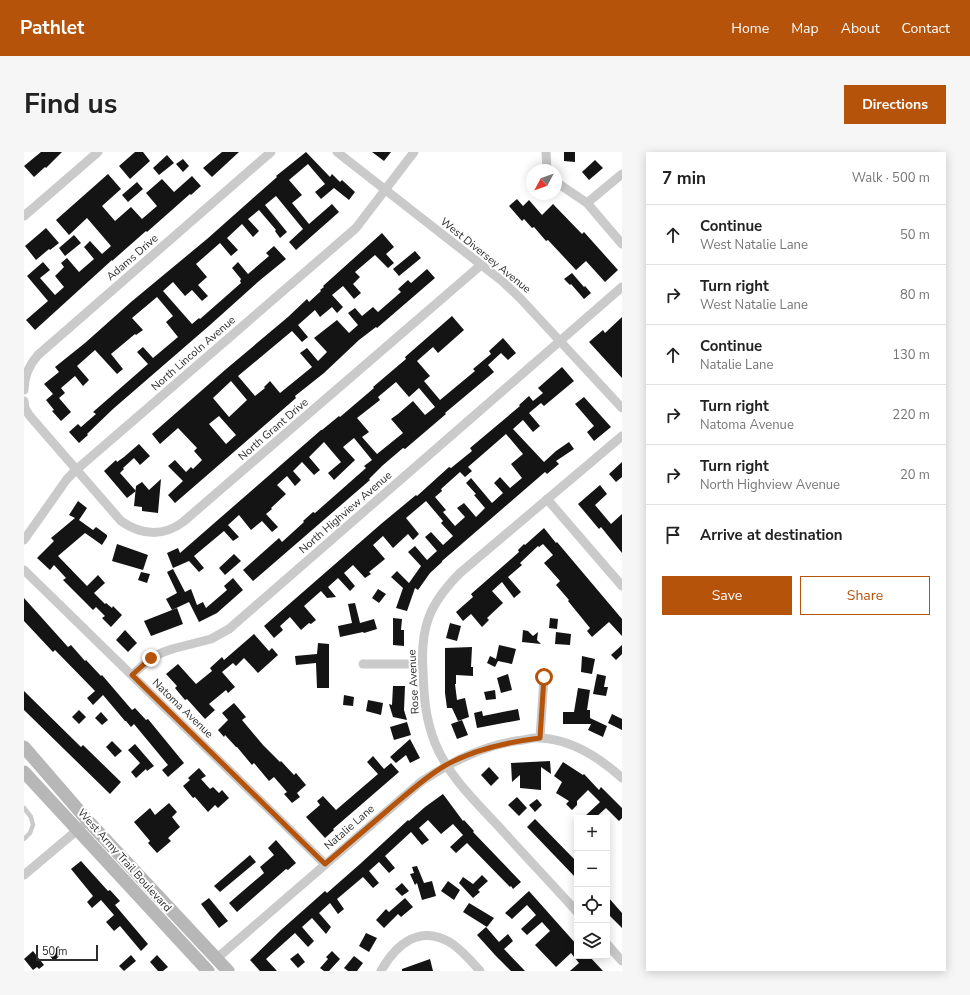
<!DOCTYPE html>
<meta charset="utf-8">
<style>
body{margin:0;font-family:"Nunito Sans",sans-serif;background:#f6f6f6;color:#222}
.controls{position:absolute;right:12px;bottom:12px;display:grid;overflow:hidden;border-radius:0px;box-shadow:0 2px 10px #0003}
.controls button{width:36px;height:36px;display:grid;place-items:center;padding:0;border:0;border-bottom:1px solid #e0e0e0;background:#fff;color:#222;font:20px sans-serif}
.compass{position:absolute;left:502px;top:12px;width:36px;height:36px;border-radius:50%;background:#fff;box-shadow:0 2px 10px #0003;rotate:229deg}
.scale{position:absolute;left:12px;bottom:10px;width:62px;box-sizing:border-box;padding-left:4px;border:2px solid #2d2d2d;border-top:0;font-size:11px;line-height:14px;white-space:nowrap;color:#2d2d2d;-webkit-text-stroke:3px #fff;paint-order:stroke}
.stop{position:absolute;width:12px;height:12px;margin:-9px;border:3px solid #b45309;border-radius:50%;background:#fff}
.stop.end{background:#b45309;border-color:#fff;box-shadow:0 1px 4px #0008}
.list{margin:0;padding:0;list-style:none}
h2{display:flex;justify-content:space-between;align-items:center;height:52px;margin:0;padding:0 16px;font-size:17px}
h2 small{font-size:13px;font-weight:400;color:#767676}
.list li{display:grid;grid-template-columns:26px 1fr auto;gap:12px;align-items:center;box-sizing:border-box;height:60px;padding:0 16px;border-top:1px solid #e0e0e0}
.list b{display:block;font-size:15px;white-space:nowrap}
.list p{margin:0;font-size:13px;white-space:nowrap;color:#767676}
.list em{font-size:13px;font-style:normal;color:#767676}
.actions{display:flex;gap:8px;padding:12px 16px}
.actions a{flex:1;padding:9px 0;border:1px solid #b45309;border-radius:0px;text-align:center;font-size:14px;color:#b45309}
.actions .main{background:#b45309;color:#fff}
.icon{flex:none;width:22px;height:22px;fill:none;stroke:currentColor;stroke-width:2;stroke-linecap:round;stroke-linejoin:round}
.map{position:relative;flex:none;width:598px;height:819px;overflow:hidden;border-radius:0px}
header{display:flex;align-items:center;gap:24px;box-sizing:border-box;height:56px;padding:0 20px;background:#b45309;color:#fff}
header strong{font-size:19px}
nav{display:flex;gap:22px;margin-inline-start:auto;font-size:14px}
.intro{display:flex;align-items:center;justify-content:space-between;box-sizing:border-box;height:96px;padding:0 24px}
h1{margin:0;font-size:28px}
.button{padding:10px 18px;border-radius:0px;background:#b45309;color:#fff;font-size:14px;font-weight:700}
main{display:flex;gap:24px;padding:0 24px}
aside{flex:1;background:#fff;border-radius:0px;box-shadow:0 2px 10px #0003}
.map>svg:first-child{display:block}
.building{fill:#141414;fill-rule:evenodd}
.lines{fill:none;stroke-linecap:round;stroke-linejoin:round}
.service{stroke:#cacaca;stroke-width:4.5}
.minor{stroke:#cacaca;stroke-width:9}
.secondary{stroke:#b7b7b7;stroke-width:13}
.route{stroke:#b45309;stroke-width:5}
.labels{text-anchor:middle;stroke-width:4;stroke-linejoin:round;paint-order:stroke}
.street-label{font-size:11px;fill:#2d2d2d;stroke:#fff}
</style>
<header>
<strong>Pathlet</strong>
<nav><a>Home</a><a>Map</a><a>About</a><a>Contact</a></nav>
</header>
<div class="intro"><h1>Find us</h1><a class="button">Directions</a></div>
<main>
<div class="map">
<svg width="598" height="819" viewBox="0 0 598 819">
<rect width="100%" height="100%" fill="#fff"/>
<g class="building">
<polygon points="17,0 38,0 22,16 21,15 10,25 0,14"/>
<polygon points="111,0 119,0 126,9 106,27 95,14"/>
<polygon points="198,0 215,0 188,25 179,16"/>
<polygon points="282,0 306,25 308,22 316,30 318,28 331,40 325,48 310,36 297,47 291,40 301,32 284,12 265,28 278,43 268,51 285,72 308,52 315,60 272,98 265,90 279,77 252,44 241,53 263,80 256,86 251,79 252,78 235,58 224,67 235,79 229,85 218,72 203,86 214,98 207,104 196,91 172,112 183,125 174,133 184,144 178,149 168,138 161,144 149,130 139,139 168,172 175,166 176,167 217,131 216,129 217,127 208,116 214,110 224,122 245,104 242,101 250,94 262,107 235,129 186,173 89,257 63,282 64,283 55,291 45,280 54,272 57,275 72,262 69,260 124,212 113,200 119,195 129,206 154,185 142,170 149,164 133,145 108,166 119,178 112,183 111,182 87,202 99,217 93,222 71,198 53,214 65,228 59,234 51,224 37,236 41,241 35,246 47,260 37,269 28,259 30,258 22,248 29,242 20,232 35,220 31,215 61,191 107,150 183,87 253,25 252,24"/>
<polygon points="348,0 367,0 360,9"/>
<polygon points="540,0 551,0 551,10 540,9"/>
<polygon points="143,3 150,11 135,23 129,16"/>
<polygon points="159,7 165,14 159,20 152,12"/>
<polygon points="571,8 579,16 565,28 558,20"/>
<polygon points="84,22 97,37 78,54 91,69 107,55 118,67 133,54 122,41 138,27 150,40 168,24 177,34 167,43 166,42 123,80 122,79 88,109 88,108 11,178 2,168 24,149 3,124 19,110 26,118 16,126 31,143 40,135 31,124 40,115 37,111 43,106 55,120 70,107 60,95 66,89 78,102 87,94 63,66 45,83 32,68"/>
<polygon points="113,30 119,37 104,50 98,43"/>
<polygon points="493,47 499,54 505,48 518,63 529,52 558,82 560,80 594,118 581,130 562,109 552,118 524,88 522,89 510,75 508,76 500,67 498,69 485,54"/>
<polygon points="22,76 35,91 26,98 25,97 12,108 1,94"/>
<path d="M358,81l12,14 -8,7 8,9 -6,5 -13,-13 -20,17 5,5 -7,7 8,9 -7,6 -11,-13 -11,9 11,12 -6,6 -5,-6 -12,10 -5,-7 -17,15 10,12 -6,5 -10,-11 -54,45 17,20 10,-8 -1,-1 6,-6 10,12 32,-26 -12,-14 7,-5 11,13 9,-9 -13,-14 23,-18 12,13 9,-8 -10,-12 7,-5 7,8 11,-9 5,5 23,-20 -3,-3 10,-9 3,3 16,-14 8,9 -58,50 -1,-1 -17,13 -35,33 -29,23 1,2 -121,105 -7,-8 15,-14 -15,-15 7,-6 11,12 5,-5 2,2 9,-9 -8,-9 3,-3 -19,-20 -18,16 -8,-10 73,-64 63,-53 19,-18 2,3 12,-11 -1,-1 4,-3 -1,-1zM207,229l16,19 -18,17 -16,-19zM195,264l17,19 -10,9 -17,-20z"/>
<polygon points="50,83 57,91 41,104 35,96"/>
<polygon points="391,99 397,106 375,124 369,117"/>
<polygon points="548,121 560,135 561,134 567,141 560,147 547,132 546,133 540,127"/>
<path d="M428,164l12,14 -26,23 -5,-6 -16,14 13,15 -6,5 16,19 35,-29 -2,-2 18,-15 -2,-3 14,-13 13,15 -8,7 -7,-7 -13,12 6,7 -49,41 1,1 -41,35 -2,-1 -21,18 -13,13 1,1 -117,101 -10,-11 36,-32 3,4 22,-20 -1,-1 10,-9 2,1 51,-45 -2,-2 8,-6 -18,-22 -11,9 12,13 -21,20 -6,-7 13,-11 -17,-20 -15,15 11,13 -6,5 -12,-13 -9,9 8,9 -6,6 -8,-10 -10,9 9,9 -15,14 1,1 -6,5 12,13 -6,5 -10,-11 -11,9 -12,-15 -11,10 11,12 -6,4 -9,-10 -30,25 10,12 -5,4 -10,-11 -16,7 -6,-15 11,-5 2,5 141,-123h1l17,-14 1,1 34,-29 -1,-1 33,-28 -1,-2zM372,230l13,15 10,-9 16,19 -10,8 -12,-14 -15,13 -7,5 12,14 -26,21 -15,-17 7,-5 -12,-14 23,-18 -2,-3z"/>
<polygon points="598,165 598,226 565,190 579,178 581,181"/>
<path d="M538,215l12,14 -30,25 -3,-3 -12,10 11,13 -7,6 -10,-12 -10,9 31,33 12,-11 13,-9 5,7 -18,12 3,3 -12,10 -2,-2 -103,89v1l-12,11 -12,17 -3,-2 -8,23 -11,-3 7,-20 -12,-11 6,-6 12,12 12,-17 -13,-14 7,-6 12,14 10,-9 -12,-14 6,-5 12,13 10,-9 -12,-13 2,-2 -17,-20 -20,17 13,16 -6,6 -5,-6 -15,14 -10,-12 -10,9 12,14 -16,13 2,2 -6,4 -12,-13 -9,8 11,13 -5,5 -12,-13 -10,9 8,10 -9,1 -6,-7 -17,15 12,14 -5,4 -2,-1 -8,7 -11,-13 -10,9 3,4 -9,8 -10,-12 117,-102 35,-29 1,1 32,-29 2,1 21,-17 -2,-3 50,-42 -1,-1 10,-9 4,5 10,-8 -5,-5zM482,282l17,20 -12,10 11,14 -12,10 -10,-11 -6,6 9,10 -11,10 -21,-25 -5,5 10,11 -2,1 11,13 -9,9 -12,-14 -7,5 8,9 -10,9 -12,-14 3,-2 -11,-13 7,-6 -1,-2 19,-17 5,5 7,-6 -4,-4z"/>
<polygon points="560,245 587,275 570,289 563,280 570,274 551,252"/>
<polygon points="115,292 126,304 116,313 110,306 99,316 100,317 96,321 112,339 103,346 80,319 92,308 93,310 100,305"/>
<polygon points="598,310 598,325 592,330 585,322"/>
<polygon points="137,327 134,361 118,359 118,355 110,354 112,334 118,330 125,338"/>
<polygon points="576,333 583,342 571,353 587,372 598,362 598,401 577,375 575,377 554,352"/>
<polygon points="54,349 63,356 55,368 69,378 72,375 83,383 83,385 78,393 61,381 34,404 63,434 74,423 81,431 70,441 81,452 82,451 88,456 89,454 98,463 87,475 78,466 81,464 72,455 69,458 39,428 42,426 30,413 26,418 13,406 30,389 27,386 51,366 45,363"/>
<polygon points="520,376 532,391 533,390 598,467 598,484 585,470 568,485 563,479 566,476 544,449 545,448 532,433 536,429 520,411 529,403 519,392 515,395 514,394 496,411 498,413 484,425 497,440 490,446 478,430 468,439 479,451 463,466 465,468 458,475 447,462 439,469 432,460 449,445 447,442 495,400 494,398 500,392 501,393"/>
<polygon points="93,392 124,403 119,418 88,409"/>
<polygon points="210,402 217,409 201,423 195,416"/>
<polygon points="149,417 161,440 167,437 173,453 179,450 182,456 203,438 200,434 209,426 219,438 193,461 175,470 165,450 148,458 142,447 153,441 143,420"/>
<polygon points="117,420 126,422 123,431 114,428"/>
<polygon points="354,437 362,442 355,451 348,446"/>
<polygon points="0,446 44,495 47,493 61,509 62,508 77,524 78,523 108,558 111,556 122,568 124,567 160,611 144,625 138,618 144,613 110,572 107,575 102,569 101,569 79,543 69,553 63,546 71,539 31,498 29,500 0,469"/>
<polygon points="331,451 336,471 350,467 353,477 340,481 339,480 316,485 314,474 328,471 324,452"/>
<polygon points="153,456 159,472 127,484 120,469"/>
<polygon points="369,466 378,467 377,478 380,478 380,494 369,493"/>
<polygon points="526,466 534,467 533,477 525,476"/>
<polygon points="426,471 437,474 433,489 422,486"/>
<polygon points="101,478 113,491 104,500 92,488"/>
<polygon points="499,478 504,479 509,484 514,480 513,488 517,492 498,490"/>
<polygon points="532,480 547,482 546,493 531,492"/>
<polygon points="230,482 245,499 248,496 254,503 234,521 220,506 212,514 209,511 198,520 211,535 204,541 202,538 185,552 191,558 181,567 163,547 161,548 151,536 153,534 142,522 154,512 172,532 188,519 186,516 198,505 200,508"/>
<polygon points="294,491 305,492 305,536 293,536 292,511 272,513 271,504 293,502"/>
<polygon points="475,493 492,497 488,512 474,509 471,515 463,511 466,504 472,507"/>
<polygon points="598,493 598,502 592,508 587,503"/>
<polygon points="448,495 447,515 449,515 449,524 432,523 432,532 431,532 433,548 441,546 445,565 434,569 428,556 423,556 421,541 421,496"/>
<polygon points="558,504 571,507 568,522 557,520"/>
<polygon points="484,522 488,538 477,541 473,526"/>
<polygon points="573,522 582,524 580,535 584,535 582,544 569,542"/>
<polygon points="369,534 381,534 380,558 383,568 369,565 365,552 368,553"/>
<polygon points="554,536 566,538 563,558 566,558 566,566 583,574 579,585 564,578 567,572 539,572 539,560 550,560"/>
<polygon points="471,538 472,547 462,548 460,540"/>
<polygon points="0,539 57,595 59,593 97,630 86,642 0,558"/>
<polygon points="320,543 330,545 329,554 319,553"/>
<polygon points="344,548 359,551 357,563 342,559"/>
<polygon points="210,551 222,565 218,568 239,593 256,610 257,609 270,623 272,621 282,633 273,641 276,645 268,651 260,642 263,640 250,625 245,629 230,611 228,613 213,595 212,595 201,583 200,585 194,578 204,568 198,561"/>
<polygon points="494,557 496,568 453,576 450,561 458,559 459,564"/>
<polygon points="55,558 62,565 55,572 48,565"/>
<polygon points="77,560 84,568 78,573 71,566"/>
<polygon points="588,562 598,567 598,578 584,571"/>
<polygon points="438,568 444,583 433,587 427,572"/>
<polygon points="383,570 387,583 370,588 366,575"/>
<polygon points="386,587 396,606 386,611 382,603 372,611 366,605"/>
<polygon points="88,589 98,599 91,605 82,595"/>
<polygon points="111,592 130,614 123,619 122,617 112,626 107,620 116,611 104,598"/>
<polygon points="349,604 360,617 367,611 375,620 309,677 310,678 301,686 282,665 296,653 293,649 299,644 312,658 354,622 343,610"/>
<polygon points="526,609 527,622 517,615 517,638 496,636 496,623 488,630 487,611"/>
<polygon points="539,610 559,623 560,622 575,638 577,635 598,656 598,666 595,669 582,656 571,666 559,666 576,650 564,638 553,649 553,653 548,658 542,652 545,649 532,641 538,630 530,624"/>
<polygon points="465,615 475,626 467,634 457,623"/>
<polygon points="175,616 182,624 177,627 186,637 189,635 195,641 198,638 205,646 194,656 191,653 184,660 171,645 169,646 159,634 166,628 164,626"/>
<polygon points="419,642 439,669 440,668 450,679 449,680 497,730 489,737 487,734 486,735 443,691 432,701 426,695 439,683 429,672 417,682 404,668 395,676 405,688 398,693 387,680 361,704 371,716 365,721 355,710 345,719 355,731 349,736 339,725 313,747 320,757 314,762 306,751 295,761 307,775 302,782 288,766 278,775 290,789 284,795 271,781 242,807 253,819 236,819 226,808 257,778 301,739 303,741 336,712 384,668 385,669 401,655"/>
<polygon points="493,645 503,656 495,664 484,653"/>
<polygon points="513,647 518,653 511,660 505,653"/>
<polygon points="145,651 153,660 148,665 156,675 144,686 147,689 133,701 124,691 126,689 110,670 126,656 131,663"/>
<polygon points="511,667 553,710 553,727 503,675"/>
<polygon points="252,688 272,711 264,718 262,717 213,760 205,751 240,721 236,715 250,703 244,696"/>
<polygon points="226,703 232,710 196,740 190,734"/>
<polygon points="57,709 84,739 86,738 96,749 91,753 124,792 117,799 96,774 90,779 82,770 90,763 77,748 68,756 63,750 69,744 47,717"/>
<polygon points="393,714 400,731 408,729 412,744 398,748 393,731 391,733 386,722 390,721 388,715"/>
<polygon points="458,723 464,729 454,738 456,740 449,746 435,731 439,725 449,732"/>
<polygon points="424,729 436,738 430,748 417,739"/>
<polygon points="378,731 385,739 378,744 371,737"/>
<polygon points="505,739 553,793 553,804 565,804 579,819 546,819 555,811 547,801 532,815 511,793 526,779 518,770 503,783 497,777 512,763 503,753 488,767 481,761"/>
<polygon points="583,744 598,761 598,776 583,761"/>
<polygon points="185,746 204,769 195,776 177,752"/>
<polygon points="381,746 389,755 377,765 374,762 360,776 352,768 362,757 365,760"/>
<polygon points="445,751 470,766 463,775 439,760"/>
<polygon points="462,775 475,790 484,782 489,789 480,797 501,819 487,819 471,803 453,783"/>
<polygon points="342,781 353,786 345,800 335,794"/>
<polygon points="34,794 40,800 30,809 25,803"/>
<polygon points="9,799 20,813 15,817 13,815 9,818 0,807"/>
<polygon points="308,799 316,807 305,819 300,819 296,816 304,807 302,805"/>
<polygon points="274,801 281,810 274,816 266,807"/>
<polygon points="107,803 112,809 100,819 95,814"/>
<polygon points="133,803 144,815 139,819 134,819 126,810"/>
<polygon points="330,804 339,811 333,819 324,819 320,816"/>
<polygon points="406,807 409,819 378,819 378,817"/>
</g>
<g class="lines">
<polyline class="service" points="0,656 7,665 9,673 6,681 0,687"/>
<g class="minor">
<polyline points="313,0 478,129 496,146 598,256"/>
<polyline points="522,0 523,18"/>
<polyline points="532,30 563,51 598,92"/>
<polyline points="563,51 598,22"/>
<polyline points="0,64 74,0"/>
<path d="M0,238c0,-14 5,-25 14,-35l233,-203"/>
<path d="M0,249l1,7 4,7 92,106c20,14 42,16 62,1l298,-257"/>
<polyline points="523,347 598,434"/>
<polyline points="0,388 43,327 52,318 332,76 390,0"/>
<polyline points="0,418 301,712"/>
<polyline points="339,512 398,512"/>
<polyline points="108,523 127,506 137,501 148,497 187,487 205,477 598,135"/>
<polyline points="516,586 520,525"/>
<polyline points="0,723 57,675"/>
<path d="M553,760c-25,-28 -51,-55 -76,-83 -24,-26 -53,-53 -66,-86 -10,-26 -11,-45 -12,-72 -3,-43 6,-67 37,-98l162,-137"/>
<polyline points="583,792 598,809"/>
<path d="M192,807l206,-178c31,-20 64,-37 101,-41 6,-1 13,-3 18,-2 32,2 58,19 81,40"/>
<path d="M357,819c15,-27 39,-47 70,-28 11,7 20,18 29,28"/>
</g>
<g class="secondary">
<polyline points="0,595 64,669 204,819"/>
<polyline points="0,620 184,819"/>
</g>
</g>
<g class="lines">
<path class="route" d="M127,506l-19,17 193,189c21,-18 42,-36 63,-54 19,-16 37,-33 58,-45 29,-16 62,-23 94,-27l4,-61"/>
</g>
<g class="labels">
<g class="street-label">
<text transform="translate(462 103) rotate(39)" y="4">West Diversey Avenue</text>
<text transform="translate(108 105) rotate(-41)" y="4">Adams Drive</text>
<text transform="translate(169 201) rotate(-41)" y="4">North Lincoln Avenue</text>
<text transform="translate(249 277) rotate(-41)" y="4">North Grant Drive</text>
<text transform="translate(321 360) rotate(-41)" y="4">North Highview Avenue</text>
<text transform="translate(389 530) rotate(-93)" y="4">Rose Avenue</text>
<text transform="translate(159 556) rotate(44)" y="4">Natoma Avenue</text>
<text transform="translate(325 675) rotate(-41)" y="4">Natalie Lane</text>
<text transform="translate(101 708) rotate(48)" y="4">West Army Trail Boulevard</text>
</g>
</g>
</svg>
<div class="controls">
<button>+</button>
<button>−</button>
<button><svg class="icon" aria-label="locate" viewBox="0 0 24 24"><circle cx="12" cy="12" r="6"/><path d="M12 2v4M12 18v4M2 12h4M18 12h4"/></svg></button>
<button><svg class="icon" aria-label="layers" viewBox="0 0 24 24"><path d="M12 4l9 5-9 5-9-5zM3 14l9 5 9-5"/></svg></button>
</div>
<svg class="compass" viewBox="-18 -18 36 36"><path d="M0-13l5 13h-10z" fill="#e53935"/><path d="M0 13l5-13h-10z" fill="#767676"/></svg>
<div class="scale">50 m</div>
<div class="stop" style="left:520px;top:525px"></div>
<div class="stop end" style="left:127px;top:506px"></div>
</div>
<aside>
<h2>7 min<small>Walk · 500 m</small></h2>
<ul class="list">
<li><svg class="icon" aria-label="ahead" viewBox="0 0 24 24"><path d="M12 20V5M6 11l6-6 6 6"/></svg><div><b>Continue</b><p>West Natalie Lane</p></div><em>50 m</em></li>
<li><svg class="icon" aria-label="right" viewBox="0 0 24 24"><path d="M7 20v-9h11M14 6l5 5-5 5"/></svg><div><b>Turn right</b><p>West Natalie Lane</p></div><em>80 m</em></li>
<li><svg class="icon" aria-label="ahead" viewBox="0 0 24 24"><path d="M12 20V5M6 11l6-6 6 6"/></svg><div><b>Continue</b><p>Natalie Lane</p></div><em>130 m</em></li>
<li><svg class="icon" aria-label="right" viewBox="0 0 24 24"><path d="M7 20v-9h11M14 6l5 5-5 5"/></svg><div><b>Turn right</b><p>Natoma Avenue</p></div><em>220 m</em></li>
<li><svg class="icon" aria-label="right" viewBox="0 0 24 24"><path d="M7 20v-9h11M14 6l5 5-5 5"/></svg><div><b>Turn right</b><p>North Highview Avenue</p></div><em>20 m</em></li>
<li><svg class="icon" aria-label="arrive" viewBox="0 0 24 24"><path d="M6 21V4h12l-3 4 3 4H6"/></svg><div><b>Arrive at destination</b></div></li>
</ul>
<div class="actions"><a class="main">Save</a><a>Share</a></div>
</aside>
</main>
